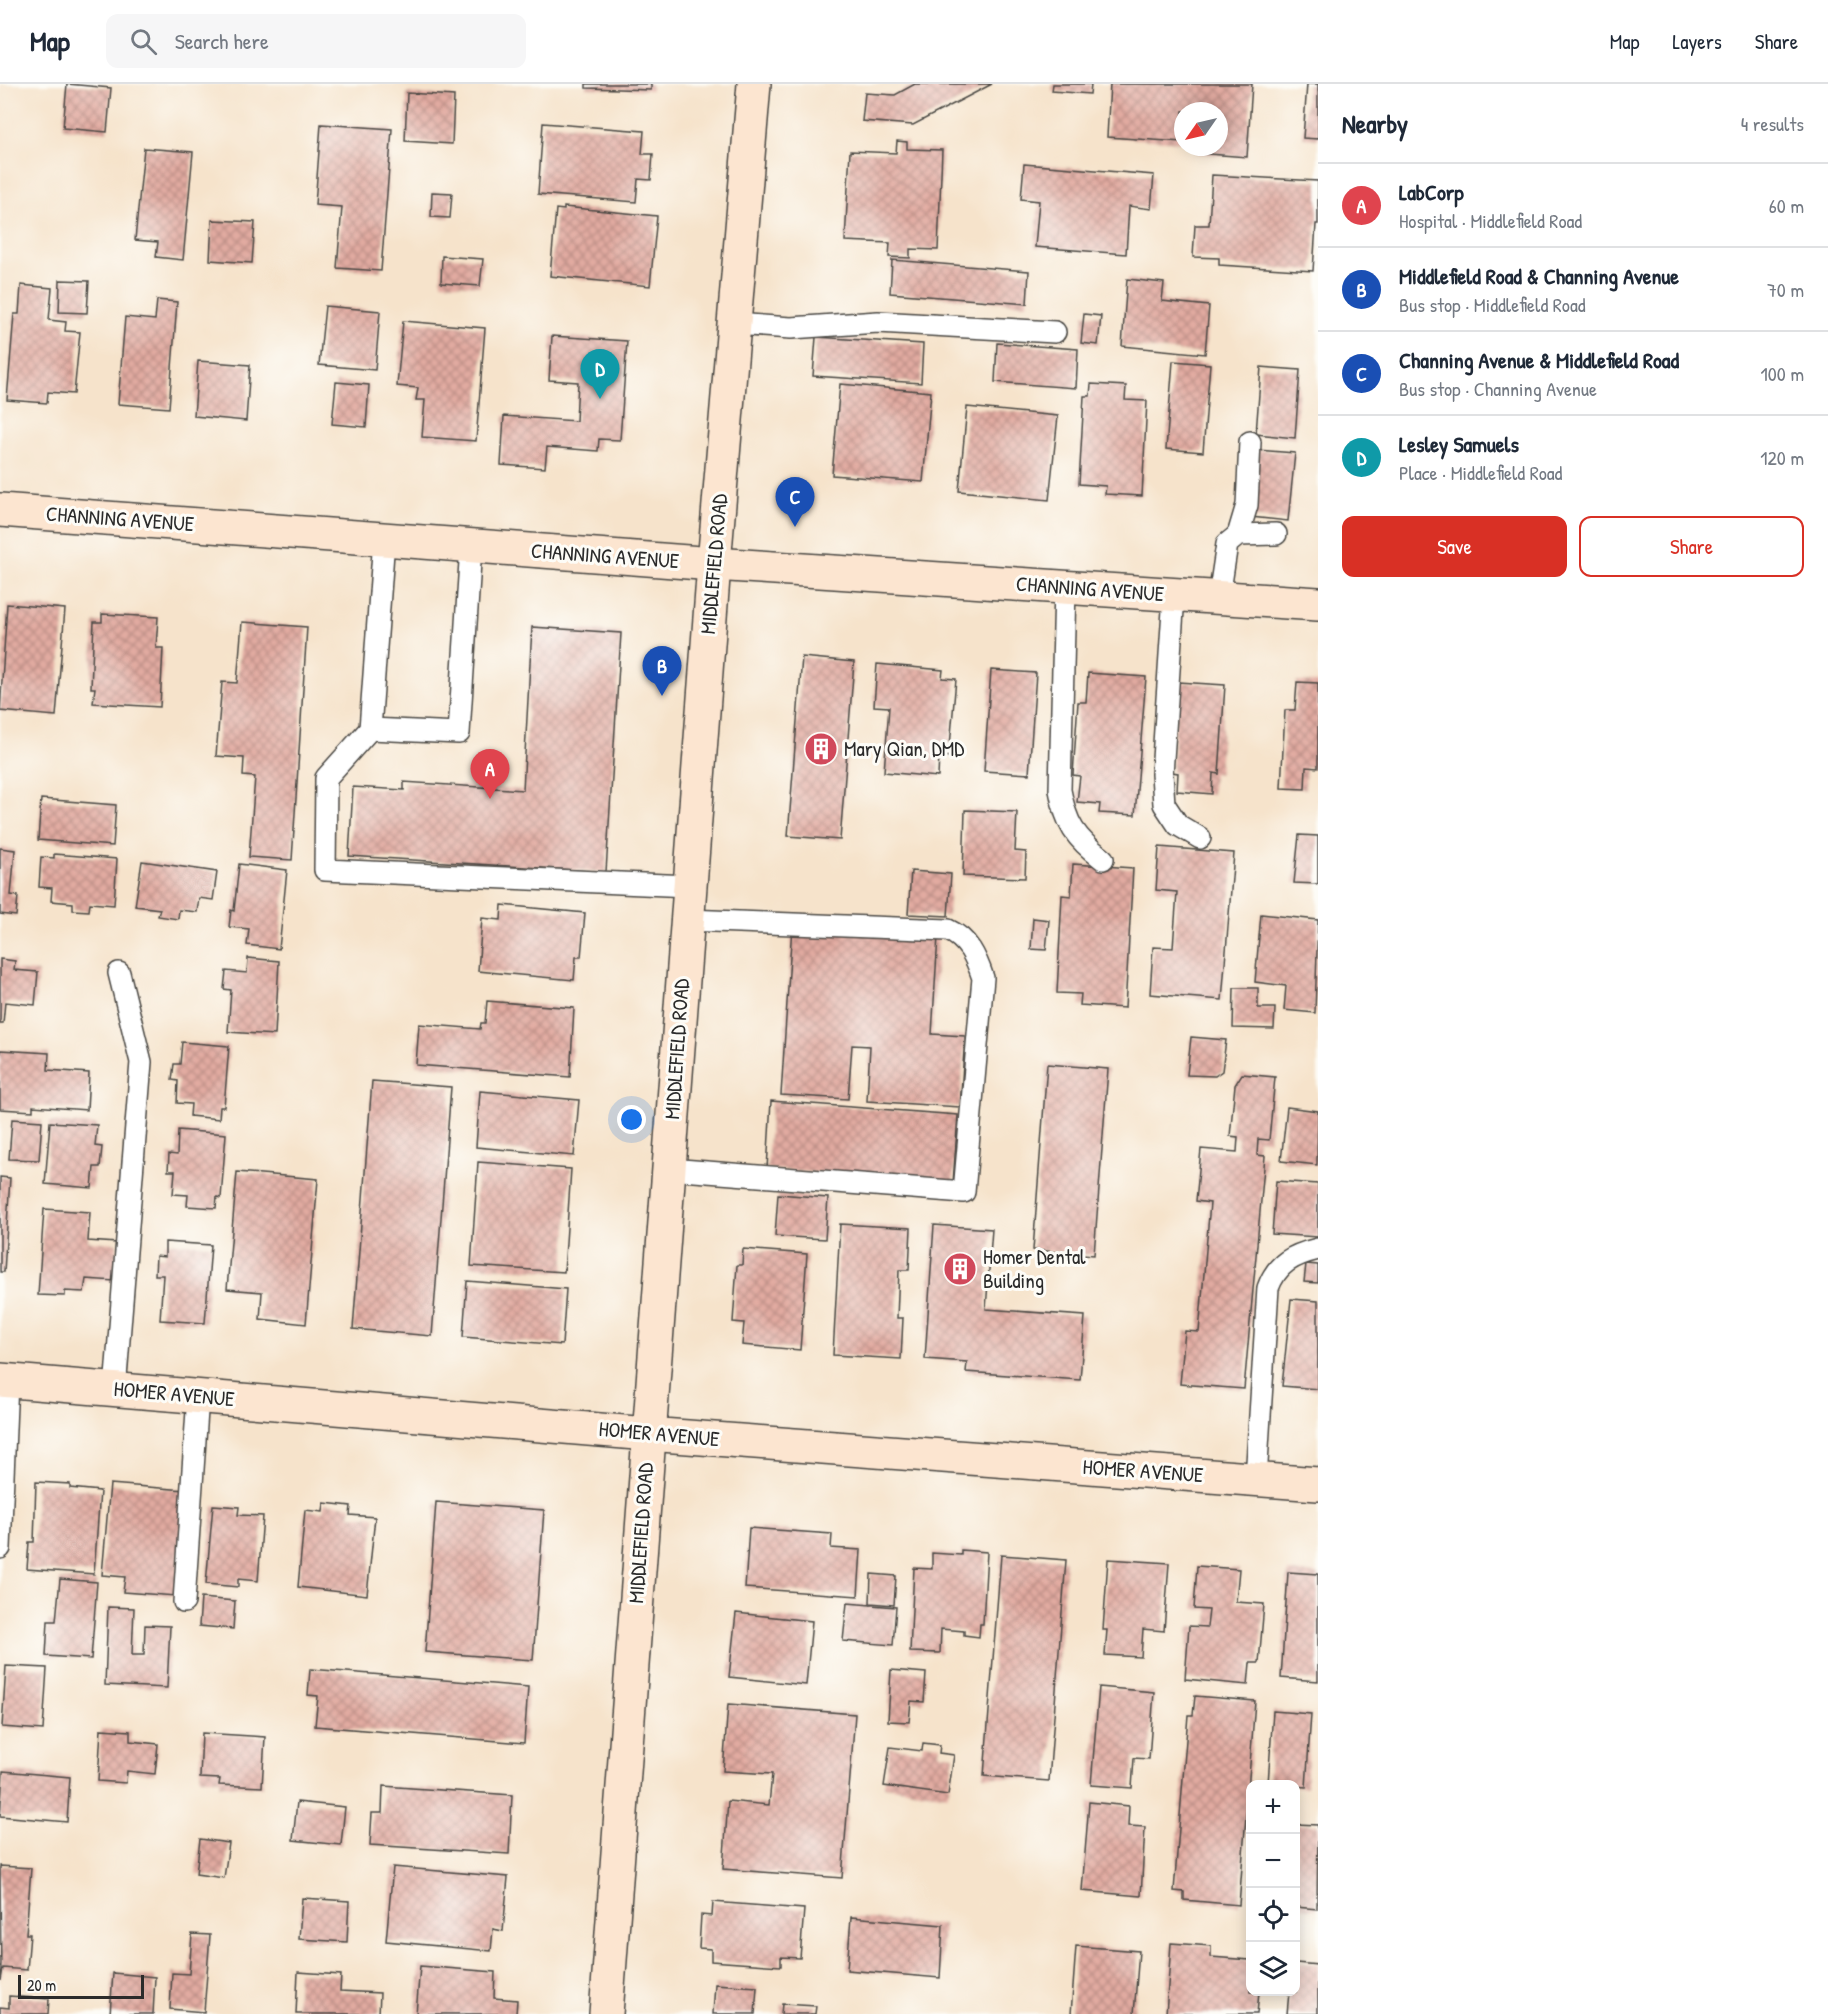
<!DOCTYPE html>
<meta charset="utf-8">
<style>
body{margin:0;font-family:"Patrick Hand",sans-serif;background:#f6f6f7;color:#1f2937}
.controls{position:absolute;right:18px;bottom:18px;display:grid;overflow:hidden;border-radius:12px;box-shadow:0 3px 15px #0003}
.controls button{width:54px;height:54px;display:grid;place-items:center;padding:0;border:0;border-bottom:2px solid #e0e1e3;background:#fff;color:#1f2937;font:30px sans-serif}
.compass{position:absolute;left:1174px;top:18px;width:54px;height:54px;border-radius:50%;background:#fff;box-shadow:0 3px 15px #0003;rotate:236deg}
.scale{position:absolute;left:18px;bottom:15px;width:126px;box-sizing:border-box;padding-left:6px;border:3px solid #2b2b2b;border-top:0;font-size:16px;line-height:21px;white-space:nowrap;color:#2b2b2b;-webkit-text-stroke:4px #fdfcf7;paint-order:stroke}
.you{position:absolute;left:632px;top:1036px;width:21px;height:21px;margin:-15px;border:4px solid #fff;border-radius:50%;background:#1a73e8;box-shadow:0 0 0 9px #1a73e833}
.badge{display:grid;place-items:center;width:39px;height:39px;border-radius:50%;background:#d93025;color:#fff;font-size:20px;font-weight:700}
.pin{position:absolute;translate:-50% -50px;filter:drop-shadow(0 2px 3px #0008)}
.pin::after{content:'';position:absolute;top:32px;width:21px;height:18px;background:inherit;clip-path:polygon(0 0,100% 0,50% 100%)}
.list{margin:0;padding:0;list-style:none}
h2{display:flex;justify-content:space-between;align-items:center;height:78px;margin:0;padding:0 24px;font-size:26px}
h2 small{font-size:20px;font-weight:400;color:#747a83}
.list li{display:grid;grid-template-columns:39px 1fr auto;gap:18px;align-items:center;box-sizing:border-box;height:84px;padding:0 24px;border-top:2px solid #e0e1e3}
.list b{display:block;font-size:22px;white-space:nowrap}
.list p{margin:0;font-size:20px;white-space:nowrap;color:#747a83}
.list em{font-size:20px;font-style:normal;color:#747a83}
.actions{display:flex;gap:12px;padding:18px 24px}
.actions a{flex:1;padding:14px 0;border:2px solid #d93025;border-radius:12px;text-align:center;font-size:21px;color:#d93025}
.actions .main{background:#d93025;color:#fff}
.icon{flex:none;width:33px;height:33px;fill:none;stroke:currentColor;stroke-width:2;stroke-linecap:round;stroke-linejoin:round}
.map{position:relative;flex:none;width:1318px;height:1930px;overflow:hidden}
header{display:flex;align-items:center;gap:36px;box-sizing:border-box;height:84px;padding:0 30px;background:#fff;border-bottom:2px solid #e0e1e3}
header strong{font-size:28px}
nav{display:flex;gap:33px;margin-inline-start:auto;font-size:21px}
.search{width:420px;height:54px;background:#f6f6f7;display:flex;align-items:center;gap:15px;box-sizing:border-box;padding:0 21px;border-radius:12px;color:#747a83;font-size:22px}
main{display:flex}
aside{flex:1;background:#fff}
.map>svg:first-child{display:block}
.building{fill:url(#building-cross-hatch)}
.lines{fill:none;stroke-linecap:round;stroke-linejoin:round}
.lane-casing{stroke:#494743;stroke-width:24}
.secondary-casing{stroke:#494743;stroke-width:36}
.lane{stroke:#fff;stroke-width:21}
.secondary{stroke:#fce5d0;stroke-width:33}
.labels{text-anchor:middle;stroke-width:6;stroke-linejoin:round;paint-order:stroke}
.street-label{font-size:21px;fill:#2b2b2b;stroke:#fdfcf7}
.poi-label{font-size:21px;fill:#2b2b2b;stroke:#fdfcf7;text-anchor:start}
</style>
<header>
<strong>Map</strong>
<div class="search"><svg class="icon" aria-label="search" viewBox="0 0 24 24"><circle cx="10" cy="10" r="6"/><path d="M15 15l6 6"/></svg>Search here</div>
<nav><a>Map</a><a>Layers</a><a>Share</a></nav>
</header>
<main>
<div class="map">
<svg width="1318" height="1930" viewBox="0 0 1318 1930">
<defs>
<pattern id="building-cross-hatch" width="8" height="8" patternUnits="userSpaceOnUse" patternTransform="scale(1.5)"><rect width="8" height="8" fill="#e2aba1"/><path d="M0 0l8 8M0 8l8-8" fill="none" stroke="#b78b83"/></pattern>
</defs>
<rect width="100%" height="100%" fill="#fdfcf7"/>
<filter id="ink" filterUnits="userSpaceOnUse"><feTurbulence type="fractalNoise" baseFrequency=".0167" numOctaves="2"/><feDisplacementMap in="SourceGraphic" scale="12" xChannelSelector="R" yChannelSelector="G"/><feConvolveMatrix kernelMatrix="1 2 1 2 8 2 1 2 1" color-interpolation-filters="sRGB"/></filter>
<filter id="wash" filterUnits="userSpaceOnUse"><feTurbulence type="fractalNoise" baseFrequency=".008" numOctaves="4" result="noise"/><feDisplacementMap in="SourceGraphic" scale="24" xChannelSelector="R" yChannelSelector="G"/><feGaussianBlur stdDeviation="1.35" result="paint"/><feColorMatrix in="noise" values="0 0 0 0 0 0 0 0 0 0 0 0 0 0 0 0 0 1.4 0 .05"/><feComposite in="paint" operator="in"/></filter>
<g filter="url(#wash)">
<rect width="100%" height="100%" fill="#f6e3cb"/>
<g id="blocks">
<g class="building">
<polygon points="67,0 111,4 107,48 63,44"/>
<polygon points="586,0 651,0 651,6 586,4"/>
<polygon points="915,0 992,0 913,41 862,37 865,9 895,11"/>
<polygon points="1053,0 1091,0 1090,10 1052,7"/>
<polygon points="1110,0 1252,0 1247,73 1196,69 1196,63 1219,63 1219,27 1183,27 1183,58 1107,53"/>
<polygon points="1307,0 1318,0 1318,55 1303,54"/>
<polygon points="407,9 454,12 452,60 405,57"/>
<polygon points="543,39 644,47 642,70 653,70 651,96 638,95 636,118 538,110"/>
<polygon points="321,40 392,45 381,187 337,184 342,123 315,121"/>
<polygon points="897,57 907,58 907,65 942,66 938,166 910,165 910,174 889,173 890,159 845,157 850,67 896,69"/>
<polygon points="144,64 193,68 183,176 156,173 158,158 135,156"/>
<polygon points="1024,80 1154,91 1151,125 1129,122 1126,170 1035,163 1039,117 1021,115"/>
<polygon points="1212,91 1318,97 1318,140 1316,140 1313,187 1219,181 1219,174 1193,173 1195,141 1209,141"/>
<polygon points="432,108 452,109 450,134 431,133"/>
<polygon points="564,123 657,132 650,202 550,192 556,125 564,126"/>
<polygon points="212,136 255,138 252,179 210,176"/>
<polygon points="442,172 483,175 480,202 441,199"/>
<polygon points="892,176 1029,187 1027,220 890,209"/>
<polygon points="1127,195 1164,199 1162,217 1209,222 1205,270 1122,262"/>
<polygon points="60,196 89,197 87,229 59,228"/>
<polygon points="21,201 52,204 49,236 66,238 65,247 80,248 74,310 48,308 47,319 7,316 14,230 19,230"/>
<polygon points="157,216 177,218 169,324 118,320 125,233 155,236"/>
<polygon points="325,222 380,227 375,286 319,281"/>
<polygon points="1084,230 1101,232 1098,261 1081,259"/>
<polygon points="403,237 485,244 476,357 422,353 425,316 416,316 418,304 397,302"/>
<polygon points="552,252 627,257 620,356 599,355 598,367 547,363 545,384 501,381 504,332 576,337 578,298 549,296"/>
<polygon points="816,253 923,260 921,299 813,292"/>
<polygon points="997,259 1078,265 1076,304 995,298"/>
<polygon points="198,277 250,281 246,337 194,332"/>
<polygon points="1173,277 1210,280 1203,368 1166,365"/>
<polygon points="1261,283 1300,286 1295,354 1256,350"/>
<polygon points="336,298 369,301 366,343 332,340"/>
<polygon points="840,300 931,308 923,398 832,391"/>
<polygon points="1091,300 1126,302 1125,316 1147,317 1142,412 1105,410 1106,402 1079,400 1084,312 1090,312"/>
<polygon points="967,323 1058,332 1049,416 959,407"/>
<polygon points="1257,366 1295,369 1288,437 1251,433"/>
<polygon points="7,520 65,525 56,632 0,627"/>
<polygon points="102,530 158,533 156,564 163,564 160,623 93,619 95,604 91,604 94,538 102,538"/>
<polygon points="242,538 307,543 292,776 249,773 255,693 243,692 244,674 216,672 222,598 237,599"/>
<polygon points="532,543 621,549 606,788 349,772 353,703 404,706 404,698 523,706"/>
<polygon points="802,573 854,578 840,756 788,752"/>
<polygon points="877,580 943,586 942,594 956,595 949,673 939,671 938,693 884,688 889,623 874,622"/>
<polygon points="991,586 1036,589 1029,690 984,687"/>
<polygon points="1088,589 1146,593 1135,731 1099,729 1100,720 1077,718 1080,692 1073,691 1078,618 1086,618"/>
<polygon points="1178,598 1225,601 1219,690 1213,689 1212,710 1177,707 1178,689 1172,688"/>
<polygon points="1297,598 1318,599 1318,684 1306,683 1305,705 1281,704 1285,626 1295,626"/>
<polygon points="41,715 116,721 113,762 38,756"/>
<polygon points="965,726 1017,728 1015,767 1026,768 1025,794 963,792"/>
<polygon points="1299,751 1318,752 1318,800 1294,799"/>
<polygon points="1159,763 1234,769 1222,916 1150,910 1153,863 1173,864 1177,808 1156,806"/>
<polygon points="0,764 15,766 11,811 18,812 16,832 0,830"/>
<polygon points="54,770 117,775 114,821 90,819 89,827 73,826 73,819 51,817 52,804 39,803 41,773 54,774"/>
<polygon points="142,777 217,788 213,816 199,814 197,828 179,826 178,835 158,832 160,825 135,822"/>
<polygon points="239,780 287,786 279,865 247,861 249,845 229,843 231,826 234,827"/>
<polygon points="1073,780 1133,784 1125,924 1080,921 1081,910 1057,909 1062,811 1071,812"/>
<polygon points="911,787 951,790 948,832 908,830"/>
<polygon points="502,821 585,829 581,873 576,873 574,896 478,887 482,834 501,836"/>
<polygon points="1261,830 1318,836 1315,929 1284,926 1286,902 1255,898"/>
<polygon points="1033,834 1049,836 1046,866 1031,865"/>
<polygon points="792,842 938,852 932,950 965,952 960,1023 867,1017 870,962 852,961 848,1015 781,1011"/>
<polygon points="248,874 279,877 275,951 228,948 231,906 224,905 226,887 247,889"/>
<polygon points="0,875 15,877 14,886 38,888 35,921 5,918 3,939 0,939"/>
<polygon points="1234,904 1258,904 1258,924 1275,924 1274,945 1233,944"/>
<polygon points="487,917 574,924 570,993 416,981 419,940 480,945 481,939 485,939"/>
<polygon points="1191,953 1226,956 1222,987 1215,992 1187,991"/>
<polygon points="182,958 229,962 224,1023 220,1023 219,1035 190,1032 191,1020 177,1019 178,997 172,996 174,980 180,980"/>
<polygon points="0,966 49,969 48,986 89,989 87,1026 33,1022 33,1027 0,1025"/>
<polygon points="1047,980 1108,985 1094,1171 1033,1166"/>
<polygon points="1242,990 1275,993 1269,1056 1258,1055 1257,1071 1265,1072 1244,1305 1180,1300 1185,1247 1199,1248 1210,1119 1196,1117 1201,1065 1237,1068 1238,1053 1230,1052 1235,1001"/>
<polygon points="372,997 451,1003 432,1252 353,1245"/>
<polygon points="480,1007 579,1016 574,1072 476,1063"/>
<polygon points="771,1017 958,1031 953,1099 767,1085"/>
<polygon points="1287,1023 1318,1027 1317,1081 1281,1077"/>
<polygon points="12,1035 42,1037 39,1076 9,1075"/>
<polygon points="50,1038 97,1041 95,1062 102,1063 100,1083 94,1083 92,1104 45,1100"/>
<polygon points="178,1046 226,1050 221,1114 217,1113 216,1124 187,1122 188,1111 173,1110 175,1087 168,1087 169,1070 177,1071"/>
<polygon points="478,1078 571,1085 564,1188 471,1182"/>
<polygon points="237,1088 318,1095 306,1240 260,1235 262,1208 227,1205"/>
<polygon points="0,1093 10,1094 4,1188 0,1188"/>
<polygon points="1276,1097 1318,1100 1318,1153 1272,1150"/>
<polygon points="778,1110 828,1114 825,1155 775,1152"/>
<polygon points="44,1125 90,1128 88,1157 117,1159 115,1197 86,1195 84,1208 65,1207 65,1212 38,1211"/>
<polygon points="840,1140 911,1144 909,1186 899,1186 897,1234 903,1234 901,1275 833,1271"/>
<polygon points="934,1141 992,1145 986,1225 1085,1232 1080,1296 966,1288 967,1278 925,1275"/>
<polygon points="165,1158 211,1161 205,1239 160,1236 163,1191 155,1191 156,1172 165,1173"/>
<polygon points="743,1165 807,1170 800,1266 742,1261 744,1239 733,1238 737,1181 742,1181"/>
<polygon points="1306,1180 1318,1181 1318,1199 1304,1198"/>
<polygon points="467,1197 566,1205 562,1261 463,1253"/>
<polygon points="1291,1215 1318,1217 1318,1305 1282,1302"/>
<polygon points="36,1398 70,1400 70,1404 100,1407 94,1490 27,1485 29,1458 34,1458"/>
<polygon points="110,1400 185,1406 176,1512 123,1508 125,1493 102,1491"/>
<polygon points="436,1418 544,1426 533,1576 425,1568"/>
<polygon points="324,1419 351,1422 350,1431 375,1433 367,1511 298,1503 305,1426 323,1428"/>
<polygon points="213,1421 239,1423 238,1431 263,1432 258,1497 238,1495 238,1503 206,1500"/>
<polygon points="749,1444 832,1450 831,1464 861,1466 858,1512 745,1504"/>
<polygon points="961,1466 987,1468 983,1540 980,1540 979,1553 964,1551 964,1547 941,1545 940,1569 910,1568 914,1484 932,1485 932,1469 961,1471"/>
<polygon points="1001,1471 1066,1476 1049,1697 984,1692"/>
<polygon points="1108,1475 1169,1479 1164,1547 1143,1545 1141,1573 1105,1571 1107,1546 1103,1546"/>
<polygon points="1197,1482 1239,1485 1236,1518 1264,1520 1259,1579 1250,1579 1248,1601 1185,1595 1189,1542 1207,1543 1209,1526 1194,1525"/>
<polygon points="1288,1488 1318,1490 1318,1597 1281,1594"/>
<polygon points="871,1490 896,1492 894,1521 870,1519"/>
<polygon points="60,1495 97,1498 91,1575 46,1572 48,1537 56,1537"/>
<polygon points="201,1514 235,1517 233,1545 199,1542"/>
<polygon points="847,1519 896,1523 893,1561 843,1557"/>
<polygon points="108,1523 134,1524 132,1571 144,1571 145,1541 170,1542 167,1604 105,1601"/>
<polygon points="736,1529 812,1537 806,1601 729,1593"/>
<polygon points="6,1582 47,1584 43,1646 2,1643"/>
<polygon points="310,1585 528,1603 524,1659 315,1642 318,1612 308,1611"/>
<polygon points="891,1586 926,1589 924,1618 911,1617 909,1638 888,1637"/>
<polygon points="1099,1603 1154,1608 1149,1675 1134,1674 1132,1704 1091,1701"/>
<polygon points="1195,1612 1255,1617 1239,1821 1184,1816 1184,1808 1174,1807 1188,1631 1193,1631"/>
<polygon points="728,1620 855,1630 842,1794 723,1785 728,1717 769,1721 772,1690 723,1687"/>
<polygon points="1273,1627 1311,1630 1306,1703 1268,1700"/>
<polygon points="101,1645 130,1647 130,1657 158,1660 155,1690 127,1687 126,1699 98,1697"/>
<polygon points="202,1649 265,1653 262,1703 219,1701 220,1695 200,1694"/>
<polygon points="923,1659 940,1661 939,1669 954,1671 948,1711 884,1702 890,1663 922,1667"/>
<polygon points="3,1687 70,1693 67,1738 0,1732"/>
<polygon points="383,1702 512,1711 509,1770 370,1761 372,1729 382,1729"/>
<polygon points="297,1718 345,1723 341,1761 293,1756"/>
<polygon points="1089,1718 1129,1722 1128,1742 1145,1743 1141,1812 1082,1807"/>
<polygon points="1296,1740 1318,1741 1317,1825 1296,1823"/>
<polygon points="200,1755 229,1759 224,1794 196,1790"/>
<polygon points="0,1782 31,1784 26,1850 30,1850 27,1886 3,1884 1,1897"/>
<polygon points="393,1783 508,1793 503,1847 493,1845 491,1867 386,1857"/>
<polygon points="302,1814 349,1817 347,1858 299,1855"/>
<polygon points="713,1818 804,1825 800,1874 781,1873 781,1882 711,1877 711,1865 699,1864 701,1831 712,1832"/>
<polygon points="851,1833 943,1841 940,1894 847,1886"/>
<polygon points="192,1850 210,1851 204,1928 170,1925 172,1889 189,1890"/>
<polygon points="1171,1859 1211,1862 1211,1873 1250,1876 1250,1908 1259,1908 1257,1930 1166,1930"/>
<polygon points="1076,1862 1139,1867 1134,1930 1071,1930"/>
<polygon points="1296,1879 1318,1881 1318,1930 1287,1930 1289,1908 1296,1908"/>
<polygon points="420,1882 495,1888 494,1914 517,1916 516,1930 416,1930"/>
<polygon points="298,1888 341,1891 340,1907 380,1909 379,1930 296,1930"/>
<polygon points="113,1889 155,1893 153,1930 110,1930"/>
<polygon points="715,1900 757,1903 755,1930 713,1930"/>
<polygon points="9,1912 49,1915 48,1930 0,1930 0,1923 9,1924"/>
<polygon points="782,1920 816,1922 815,1930 781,1930"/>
</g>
</g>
</g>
<g filter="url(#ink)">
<use href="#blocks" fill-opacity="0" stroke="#494743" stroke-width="1.5"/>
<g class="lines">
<defs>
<g id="lane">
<polyline points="734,240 791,244 878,238 1055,248"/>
<polyline points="1238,451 1247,421 1250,358"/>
<polyline points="384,455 370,645 326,694 325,786 689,802"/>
<path d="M1065,503l-5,203c6,34 15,48 43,69"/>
<polyline points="1174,511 1162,690 1164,720 1178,741 1200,754"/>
<polyline points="1219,513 1227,460 1238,451 1276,450"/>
<polyline points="370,645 459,649 471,462"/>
<path d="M669,1085l295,23 19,-214c-7,-21 -15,-39 -35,-48l-261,-10"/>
<polyline points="115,1306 141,978 119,889"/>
<path d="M1256,1395l12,-191c9,-25 25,-33 50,-39"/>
<polyline points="0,1464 7,1297"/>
<polyline points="184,1518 198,1312"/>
</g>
<g id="secondary">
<polyline points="0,426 714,480 1318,520"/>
<polyline points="0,1296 648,1350 1318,1400"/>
<polyline points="606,1930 714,480 754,0"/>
</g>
</defs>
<use href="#lane" class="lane-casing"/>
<use href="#secondary" class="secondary-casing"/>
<use href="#lane" class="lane"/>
<use href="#secondary" class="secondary"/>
</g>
</g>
<defs>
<symbol id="building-disc" viewBox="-11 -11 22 22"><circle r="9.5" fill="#d1495b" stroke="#fdfcf7"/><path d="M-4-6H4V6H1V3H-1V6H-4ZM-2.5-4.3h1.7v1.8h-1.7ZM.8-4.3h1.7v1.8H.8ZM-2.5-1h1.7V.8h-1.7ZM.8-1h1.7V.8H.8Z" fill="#fff"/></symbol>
</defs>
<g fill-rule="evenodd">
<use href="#building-disc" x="802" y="646" width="38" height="38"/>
<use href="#building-disc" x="941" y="1166" width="38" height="38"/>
</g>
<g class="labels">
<g class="street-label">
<text transform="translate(120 435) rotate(4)" y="7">CHANNING AVENUE</text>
<text transform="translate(605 472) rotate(4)" y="7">CHANNING AVENUE</text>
<text transform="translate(714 480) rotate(-85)" y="7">MIDDLEFIELD ROAD</text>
<text transform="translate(1090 505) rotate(4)" y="7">CHANNING AVENUE</text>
<text transform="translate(677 965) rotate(-86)" y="7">MIDDLEFIELD ROAD</text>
<text transform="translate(174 1310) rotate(5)" y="7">HOMER AVENUE</text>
<text transform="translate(659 1350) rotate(5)" y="7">HOMER AVENUE</text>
<text transform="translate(1143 1387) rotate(4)" y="7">HOMER AVENUE</text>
<text transform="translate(641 1449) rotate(-86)" y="7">MIDDLEFIELD ROAD</text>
</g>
<g class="poi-label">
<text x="844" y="672">Mary Qian, DMD</text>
<text x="983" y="1180">Homer Dental<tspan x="983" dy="24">Building</tspan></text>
</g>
</g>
</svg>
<div class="controls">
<button>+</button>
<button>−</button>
<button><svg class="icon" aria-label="locate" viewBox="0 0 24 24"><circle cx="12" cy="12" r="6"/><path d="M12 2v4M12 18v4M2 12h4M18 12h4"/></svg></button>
<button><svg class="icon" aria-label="layers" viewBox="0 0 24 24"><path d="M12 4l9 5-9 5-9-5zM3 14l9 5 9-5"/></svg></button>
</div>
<svg class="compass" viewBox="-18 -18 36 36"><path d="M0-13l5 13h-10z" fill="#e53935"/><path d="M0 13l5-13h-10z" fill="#747a83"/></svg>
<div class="scale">20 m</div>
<div class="you"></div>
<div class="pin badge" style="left:490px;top:715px;background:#e0444e">A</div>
<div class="pin badge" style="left:662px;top:612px;background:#1a4fb4">B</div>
<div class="pin badge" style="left:795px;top:443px;background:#1a4fb4">C</div>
<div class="pin badge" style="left:600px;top:315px;background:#0f9aa8">D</div>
</div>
<aside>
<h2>Nearby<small>4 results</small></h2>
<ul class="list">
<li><span class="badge" style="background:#e0444e">A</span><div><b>LabCorp</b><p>Hospital · Middlefield Road</p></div><em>60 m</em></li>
<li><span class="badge" style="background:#1a4fb4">B</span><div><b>Middlefield Road &amp; Channing Avenue</b><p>Bus stop · Middlefield Road</p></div><em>70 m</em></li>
<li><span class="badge" style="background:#1a4fb4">C</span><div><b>Channing Avenue &amp; Middlefield Road</b><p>Bus stop · Channing Avenue</p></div><em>100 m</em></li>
<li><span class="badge" style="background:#0f9aa8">D</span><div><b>Lesley Samuels</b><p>Place · Middlefield Road</p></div><em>120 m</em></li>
</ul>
<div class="actions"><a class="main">Save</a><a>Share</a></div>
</aside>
</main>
